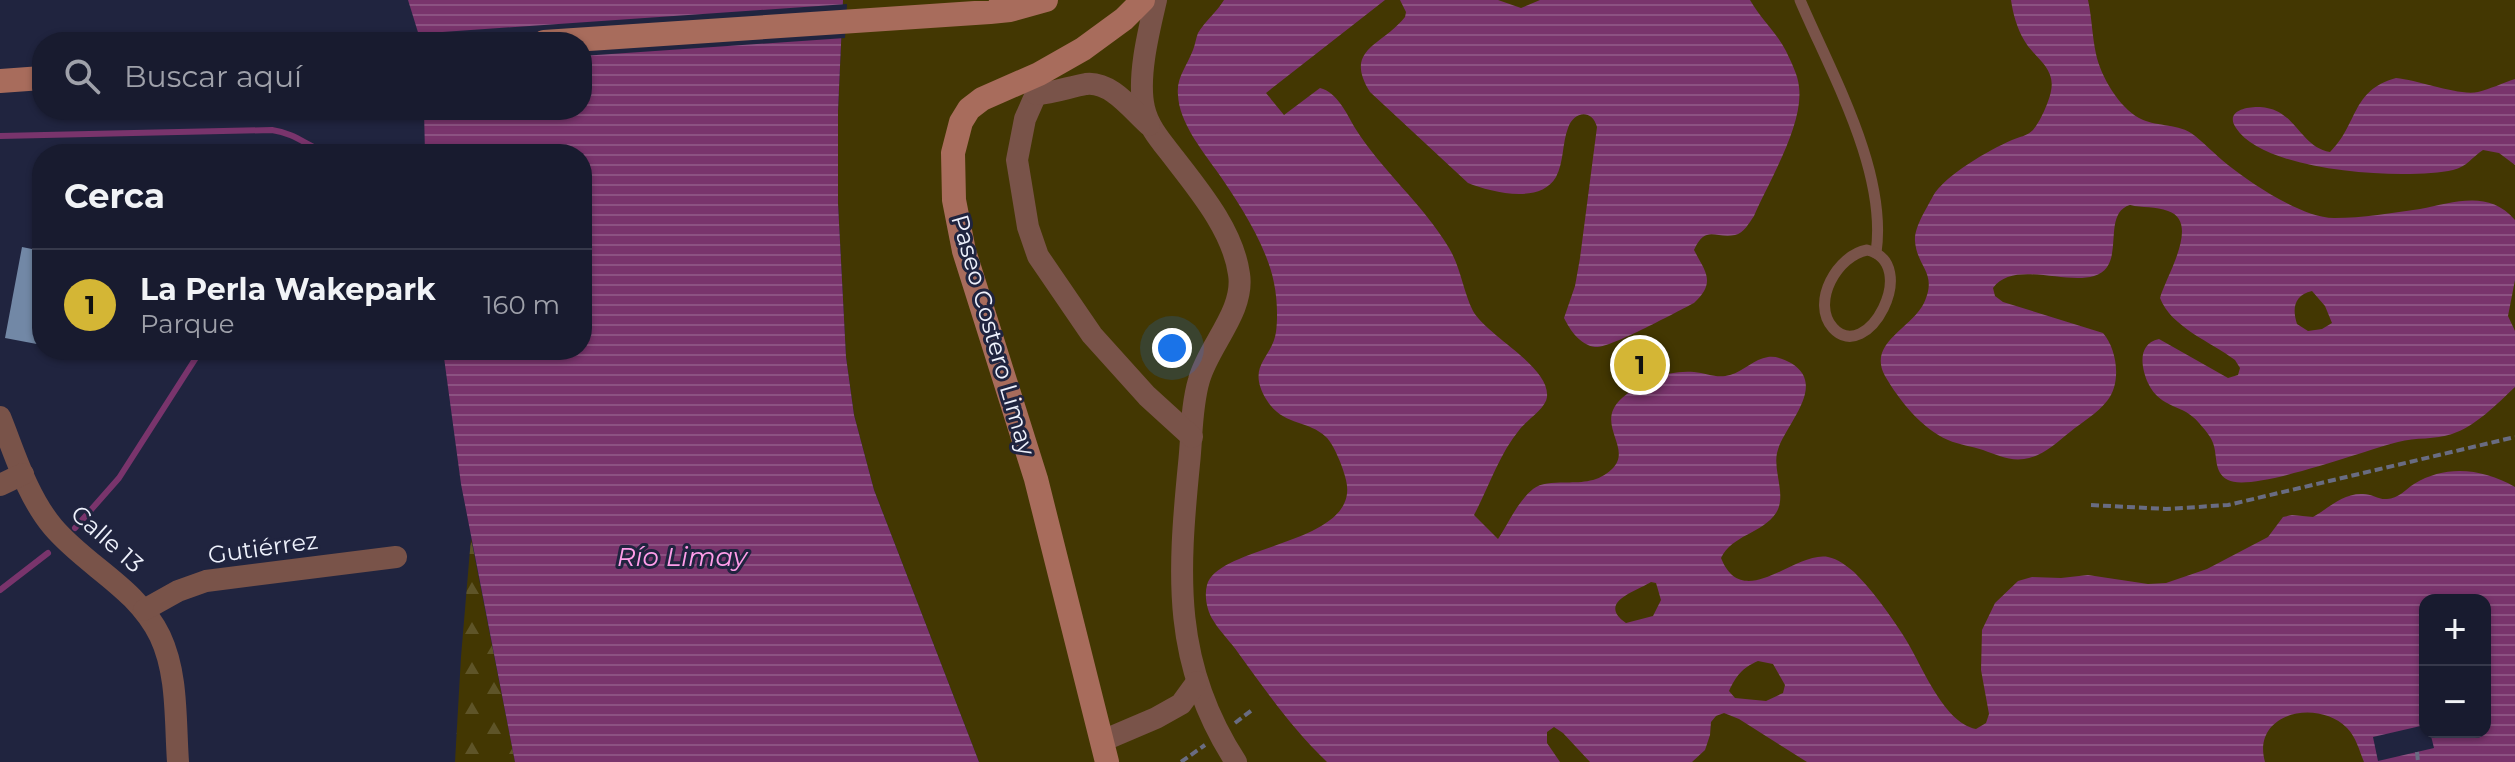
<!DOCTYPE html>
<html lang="es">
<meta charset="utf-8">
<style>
body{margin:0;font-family:Montserrat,sans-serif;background:#25283b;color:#f1f3f6}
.controls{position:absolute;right:24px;bottom:24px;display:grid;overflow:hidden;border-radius:16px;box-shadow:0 2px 6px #0004}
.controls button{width:72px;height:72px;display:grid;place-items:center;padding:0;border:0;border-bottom:2px solid #36394b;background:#181b2f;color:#f1f3f6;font:40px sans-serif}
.you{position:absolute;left:1172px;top:348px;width:28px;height:28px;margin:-20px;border:6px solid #fff;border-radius:50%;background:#1a73e8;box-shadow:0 0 0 12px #1a73e833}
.badge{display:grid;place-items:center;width:52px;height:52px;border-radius:50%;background:#d4b635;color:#111;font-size:26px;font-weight:700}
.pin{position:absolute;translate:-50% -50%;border:4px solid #fff;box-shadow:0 2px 8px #0006}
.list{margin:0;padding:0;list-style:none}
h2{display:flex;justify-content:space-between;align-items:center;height:104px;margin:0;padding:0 32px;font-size:34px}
h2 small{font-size:26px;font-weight:400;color:#9fa1aa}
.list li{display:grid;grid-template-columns:52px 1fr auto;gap:24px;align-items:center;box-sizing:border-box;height:112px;padding:0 32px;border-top:2px solid #36394b}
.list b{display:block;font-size:30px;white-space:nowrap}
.list p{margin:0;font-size:26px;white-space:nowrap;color:#9fa1aa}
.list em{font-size:26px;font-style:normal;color:#9fa1aa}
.icon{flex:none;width:44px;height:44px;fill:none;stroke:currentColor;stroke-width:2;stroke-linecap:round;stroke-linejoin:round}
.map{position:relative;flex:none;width:2515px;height:762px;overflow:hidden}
.search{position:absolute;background:#181b2f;box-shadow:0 2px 6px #0004;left:32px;top:32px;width:560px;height:88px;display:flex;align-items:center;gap:20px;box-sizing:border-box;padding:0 28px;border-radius:32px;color:#9fa1aa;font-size:30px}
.panel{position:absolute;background:#181b2f;box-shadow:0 2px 6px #0004;left:32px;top:144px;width:560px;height:216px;border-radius:32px}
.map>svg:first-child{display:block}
.forest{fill:url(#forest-firs)}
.park{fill:#433702;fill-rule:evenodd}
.water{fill:url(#water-rules);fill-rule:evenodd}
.pier{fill:#20243f}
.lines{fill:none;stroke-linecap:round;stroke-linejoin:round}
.stream{stroke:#79346c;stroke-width:6}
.building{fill:#7288a6}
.path{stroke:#696c82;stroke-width:4;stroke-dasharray:8 4;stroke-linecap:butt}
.lane{stroke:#795349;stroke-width:11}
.street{stroke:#795349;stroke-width:22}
.secondary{stroke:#a86c5c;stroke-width:24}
.labels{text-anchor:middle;stroke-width:6;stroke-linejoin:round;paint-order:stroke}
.street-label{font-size:24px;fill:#eef1fc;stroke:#20243f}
.water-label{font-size:26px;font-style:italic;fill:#ff9de9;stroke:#20243f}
</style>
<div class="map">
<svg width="2515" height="762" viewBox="0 0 2515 762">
<defs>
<pattern id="forest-firs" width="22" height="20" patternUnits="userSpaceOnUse" patternTransform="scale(2)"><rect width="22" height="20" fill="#433702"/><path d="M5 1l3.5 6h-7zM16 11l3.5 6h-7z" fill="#5e5428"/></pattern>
<pattern id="water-rules" width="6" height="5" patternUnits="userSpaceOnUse" patternTransform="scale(2)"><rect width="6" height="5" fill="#79346c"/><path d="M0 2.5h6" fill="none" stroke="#8c5282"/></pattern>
</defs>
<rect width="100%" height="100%" fill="#20243f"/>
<polygon class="forest" points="471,538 515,762 455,762 461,657"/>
<path class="park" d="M843,0h1672v762h-1536l-105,-272 -20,-75 -8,-58 -8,-154v-92zM2425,600h60v132h-60z"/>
<g class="water">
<polygon points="408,0 843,0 838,111 838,203 846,357 854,415 874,490 979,762 515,762 461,484 443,350 582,350 582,154 425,154 424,110 582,110 582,42 421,42"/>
<path d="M1224,0h161l-119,93 18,22 36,-27c17,4 27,26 35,40 27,43 68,76 94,120 12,20 14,43 24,63 15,26 77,55 74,86 -1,11 -20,23 -27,32 -21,25 -31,58 -46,86l24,24c11,-16 19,-37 35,-50 19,-15 55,4 79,-20 22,-21 -19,-45 10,-71 20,-18 46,-28 72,-26 13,1 23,7 36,3 14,-4 24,-16 38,-18 8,-1 16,2 23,6 38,23 -8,63 -14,90 -4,19 10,43 -1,60 -13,20 -44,22 -55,45 22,55 73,-7 107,-1 10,2 19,9 26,15 18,18 35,41 49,63 18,27 39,87 73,94l10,-6 3,-9 -8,-44 1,-40 13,-27 23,-22 14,-4 29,1 27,-3 60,9 18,-1 41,-14 61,-32 15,-20 9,-2 21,2c16,-9 30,-24 50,-23 9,0 16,6 24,5 11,0 19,-10 27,-15 33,-20 69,-15 101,3v275h-151c-5,-12 -8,-25 -17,-34 -30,-30 -96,-15 -82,34h-458l-68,-43 -15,-6 -8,3 -5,6 -1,13 -5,15 -13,12h-102l-27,-29 -9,-6 -7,5v11l13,19h-233c-34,-32 -61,-71 -88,-108 -8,-12 -19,-22 -26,-34 -6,-9 -9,-24 -6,-35 11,-41 155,-40 139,-105 -2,-10 -12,-36 -20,-43 -19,-18 -43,-10 -60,-38 -20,-34 6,-40 10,-67 2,-15 1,-35 -2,-49 -7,-37 -36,-82 -58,-113 -14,-20 -37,-48 -38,-75 -2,-17 9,-29 15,-45 2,-5 3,-12 5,-17 7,-12 19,-21 26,-33zM1651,582l5,1 5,17 -8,16 -27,7c-30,-21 11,-32 25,-41zM2425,600h60v132h-60zM1758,661l15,3 12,21 -2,8 -17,8 -31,-3 -6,-7c7,-15 13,-23 29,-30z"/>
<path d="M1400,0h98l23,8 19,-8h210c10,18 27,33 36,51 5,11 12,24 13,36 5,37 -30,94 -45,129 -5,7 -10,17 -19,19 -20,4 -29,-11 -41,15 12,23 22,32 0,53 -16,8 -85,46 -99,44 -15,-2 -25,-17 -31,-29l11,-32 5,-28 17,-131c-5,-18 -23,-16 -29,1 -6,16 -4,34 -12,49 -16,28 -65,15 -88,6l-98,-91c-27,-43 12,-46 35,-75l1,-5z"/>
<path d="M2011,0h77c4,18 4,36 8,54 5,23 23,53 43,64 16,9 36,5 52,15 13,9 24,22 37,32 24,19 76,54 107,53 27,0 58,-5 85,-9 34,-6 68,-20 95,11v60l-7,36 7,15v56c-18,17 -39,39 -63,47 -17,6 -36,3 -54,8 -30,7 -146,51 -170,38 -15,-8 -10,-24 -15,-37 -3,-8 -9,-14 -14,-20 -16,-20 -38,-13 -51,-40 -7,-16 -11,-39 11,-44l69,39 10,-3 2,-7 -5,-8c-24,-18 -64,-33 -75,-62 6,-22 41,-76 8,-87 -12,-5 -26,-3 -38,-6 -30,9 -2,61 -36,71 -29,9 -81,-16 -101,12l2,8 8,6 100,31c14,16 19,50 4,68 -9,12 -25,21 -37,31 -14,11 -28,25 -46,27 -15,2 -27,-4 -41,-9 -11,-4 -24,-5 -35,-10 -26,-11 -49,-40 -63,-64 -18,-33 26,-47 39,-73 14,-31 -7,-35 -9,-62 -1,-14 12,-33 18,-45 12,-21 56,-46 79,-56 7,-3 15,-4 21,-10 7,-8 16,-28 18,-39 5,-24 -17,-33 -27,-51 -7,-12 -11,-26 -13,-40zM2312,291l13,15 7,17 -10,6 -14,2 -11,-7c-5,-15 -3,-29 15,-33z"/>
<path d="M2396,78c23,2 62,18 82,14 12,-3 25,-9 37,-13v86l-16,-12 -16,-3c-11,7 -16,17 -30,20 -47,10 -188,3 -217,-42 -13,-19 17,-23 31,-20 29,5 35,40 63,44 28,-27 21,-62 66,-74z"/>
</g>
<g class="pier">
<polygon points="847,4 845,38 582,56 582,42 417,42 414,34"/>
<polygon points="2425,725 2425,732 2430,732 2434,748 2378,761 2373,737"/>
</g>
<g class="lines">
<g class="stream">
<path d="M0,136l272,-6c27,4 37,19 60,24"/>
<polyline points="365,154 433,151"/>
<polyline points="75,528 119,478 201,350"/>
<polyline points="0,590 48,553"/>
</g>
</g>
<polygon class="building" points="22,247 42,251 42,345 5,338"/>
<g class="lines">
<g class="path">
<polyline points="2091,505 2166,509 2228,505 2515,437"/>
<polyline points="1235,723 1252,710"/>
<polyline points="2417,752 2418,762"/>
<polyline points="1181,762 1205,745"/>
</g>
<g class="lane">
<path d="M1800,0c31,73 88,172 76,253"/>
<path d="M1867,250c55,13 0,116 -34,78 -23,-26 5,-73 34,-78z"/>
</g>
<g class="street">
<path d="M1156,0c-7,30 -19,77 -12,108 4,18 16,32 27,46 27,35 62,76 68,120 6,37 -31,72 -40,106 -8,27 -7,57 -10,84 -11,111 -17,200 47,298"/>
<polyline points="1032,77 1036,94 1025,119 1017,160 1028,227 1038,256 1092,335 1147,396 1192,437"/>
<path d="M1036,94c18,-1 33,-7 50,-10 25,-3 46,26 63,41"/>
<path d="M0,417c15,37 27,79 53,110 34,40 83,60 107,109 18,38 15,84 18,126"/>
<polyline points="0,485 23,474"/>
<polyline points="144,610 178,591 206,581 396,557"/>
<polyline points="1102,741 1156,718 1181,704 1197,682"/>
</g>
<g class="secondary">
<polyline points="544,42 990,12 1010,10 1046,0"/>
<polyline points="0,81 42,78"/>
<polyline points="1107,762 1036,479 964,251 954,200 953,153 961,122 969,109 982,99 1039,74 1083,49 1124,19 1143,0"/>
</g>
</g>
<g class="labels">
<g class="street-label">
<text transform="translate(993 335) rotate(74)" y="8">Paseo Costero Limay</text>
<text transform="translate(107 539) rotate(42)" y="8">Calle 13</text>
<text transform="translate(263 548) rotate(-8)" y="8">Gutiérrez</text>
</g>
<g class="water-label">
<text x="682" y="566">Río Limay</text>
</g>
</g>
</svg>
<div class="controls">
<button>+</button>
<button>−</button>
</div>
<div class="you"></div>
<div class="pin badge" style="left:1640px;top:365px">1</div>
<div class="search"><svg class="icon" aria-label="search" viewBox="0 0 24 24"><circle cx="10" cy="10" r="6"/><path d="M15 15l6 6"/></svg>Buscar aquí</div>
<section class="panel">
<h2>Cerca<small></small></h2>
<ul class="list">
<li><span class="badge">1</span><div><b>La Perla Wakepark</b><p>Parque</p></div><em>160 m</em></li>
</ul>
</section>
</div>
